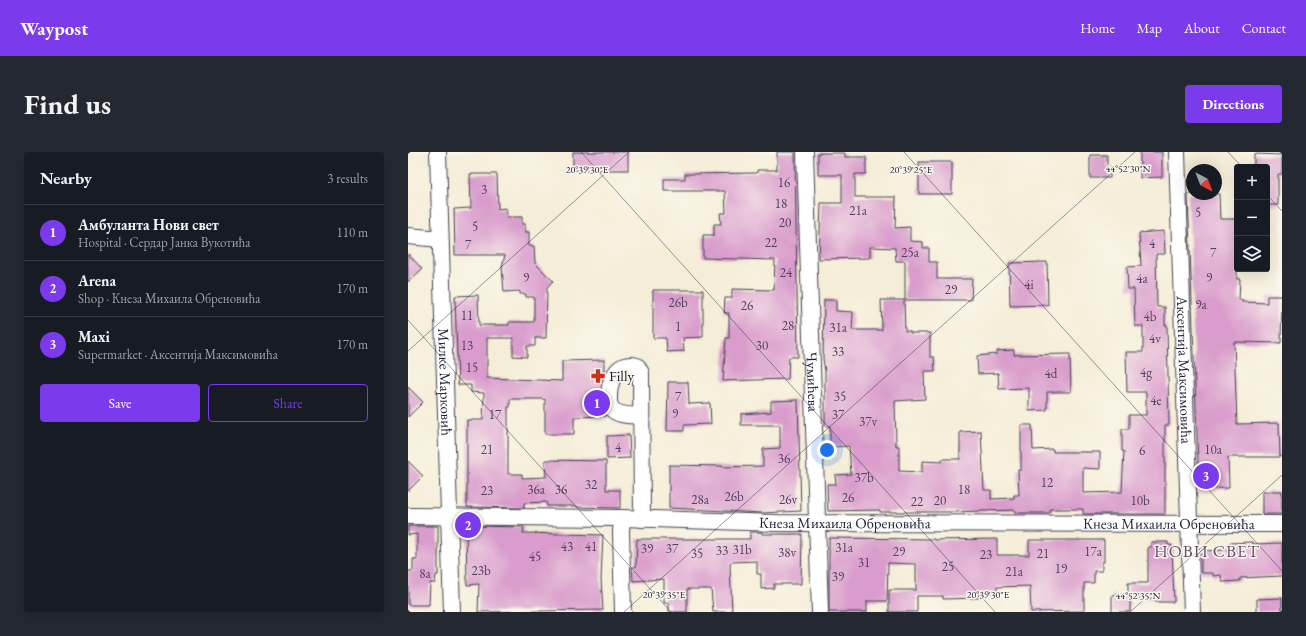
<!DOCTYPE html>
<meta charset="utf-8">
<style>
body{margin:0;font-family:"EB Garamond",serif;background:#242831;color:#f1f3f6}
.controls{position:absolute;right:12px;top:12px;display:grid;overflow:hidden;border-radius:4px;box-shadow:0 4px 16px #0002}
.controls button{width:36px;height:36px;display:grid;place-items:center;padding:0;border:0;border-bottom:1px solid #363941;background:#171b24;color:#f1f3f6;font:20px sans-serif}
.compass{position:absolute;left:778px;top:12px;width:36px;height:36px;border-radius:50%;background:#171b24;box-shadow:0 4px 16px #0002;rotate:138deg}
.you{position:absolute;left:419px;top:298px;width:14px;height:14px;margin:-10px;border:3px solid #fff;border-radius:50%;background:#1a73e8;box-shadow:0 0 0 6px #1a73e833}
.badge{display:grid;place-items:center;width:26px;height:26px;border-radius:50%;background:#7c3aed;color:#fff;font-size:13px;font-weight:700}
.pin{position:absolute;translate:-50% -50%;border:2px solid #fff;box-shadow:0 1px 4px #0006}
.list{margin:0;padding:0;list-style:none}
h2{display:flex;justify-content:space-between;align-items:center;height:52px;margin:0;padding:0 16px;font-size:17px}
h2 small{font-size:13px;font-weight:400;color:#9ea1a6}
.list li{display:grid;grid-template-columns:26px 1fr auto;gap:12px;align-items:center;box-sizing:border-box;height:56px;padding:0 16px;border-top:1px solid #363941}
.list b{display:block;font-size:15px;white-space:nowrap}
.list p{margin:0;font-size:13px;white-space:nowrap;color:#9ea1a6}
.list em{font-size:13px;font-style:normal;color:#9ea1a6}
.actions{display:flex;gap:8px;padding:12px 16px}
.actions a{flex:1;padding:9px 0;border:1px solid #7c3aed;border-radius:4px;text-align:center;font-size:14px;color:#7c3aed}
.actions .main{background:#7c3aed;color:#fff}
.icon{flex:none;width:22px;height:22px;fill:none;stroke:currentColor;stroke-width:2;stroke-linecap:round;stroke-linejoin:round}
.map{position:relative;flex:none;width:874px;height:460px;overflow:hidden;border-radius:4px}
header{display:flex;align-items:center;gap:24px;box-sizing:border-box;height:56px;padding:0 20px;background:#7c3aed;color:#fff}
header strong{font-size:19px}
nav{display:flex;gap:22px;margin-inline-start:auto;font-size:14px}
.intro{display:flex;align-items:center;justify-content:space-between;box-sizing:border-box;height:96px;padding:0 24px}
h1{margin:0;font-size:28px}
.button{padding:10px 18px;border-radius:4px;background:#7c3aed;color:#fff;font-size:14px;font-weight:700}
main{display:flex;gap:24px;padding:0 24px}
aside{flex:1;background:#171b24;border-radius:4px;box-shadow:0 4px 16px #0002}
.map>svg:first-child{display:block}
.building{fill:#d99ccc}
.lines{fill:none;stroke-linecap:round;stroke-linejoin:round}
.minor-casing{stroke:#424052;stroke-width:18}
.minor{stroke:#fff;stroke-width:16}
.ticks{fill:none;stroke:#22223b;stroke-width:1;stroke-opacity:0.45}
.labels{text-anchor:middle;stroke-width:3;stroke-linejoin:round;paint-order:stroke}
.number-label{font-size:13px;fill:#50405f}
.street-label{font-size:15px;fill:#22223b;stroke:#fbf7ec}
.poi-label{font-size:15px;fill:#22223b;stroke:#fbf7ec;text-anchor:start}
.quarter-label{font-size:17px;letter-spacing:1px;fill:#624d6e;stroke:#fbf7ec}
.ticks-label{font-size:10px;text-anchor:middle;fill:#22223b;stroke:#fbf7ec;stroke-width:3;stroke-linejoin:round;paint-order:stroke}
</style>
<header>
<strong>Waypost</strong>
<nav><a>Home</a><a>Map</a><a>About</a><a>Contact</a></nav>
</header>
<div class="intro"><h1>Find us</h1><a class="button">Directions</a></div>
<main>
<aside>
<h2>Nearby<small>3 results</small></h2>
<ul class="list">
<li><span class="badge">1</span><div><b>Амбуланта Нови свет</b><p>Hospital · Сердар Јанка Вукотића</p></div><em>110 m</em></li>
<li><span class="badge">2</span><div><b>Arena</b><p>Shop · Кнеза Михаила Обреновића</p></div><em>170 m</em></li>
<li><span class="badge">3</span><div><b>Maxi</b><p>Supermarket · Аксентија Максимовића</p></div><em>170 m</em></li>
</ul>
<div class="actions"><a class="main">Save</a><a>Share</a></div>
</aside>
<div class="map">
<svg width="874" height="460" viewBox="0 0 874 460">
<rect width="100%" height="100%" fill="#fbf7ec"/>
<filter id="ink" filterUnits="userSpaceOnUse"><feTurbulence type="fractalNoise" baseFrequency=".025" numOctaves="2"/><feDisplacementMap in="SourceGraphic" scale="8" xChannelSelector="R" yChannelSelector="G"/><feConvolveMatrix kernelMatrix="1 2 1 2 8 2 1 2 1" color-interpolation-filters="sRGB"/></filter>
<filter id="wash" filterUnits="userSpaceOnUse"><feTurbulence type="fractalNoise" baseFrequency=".012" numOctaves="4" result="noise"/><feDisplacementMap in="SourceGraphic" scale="16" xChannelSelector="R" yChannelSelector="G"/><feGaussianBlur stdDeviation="0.9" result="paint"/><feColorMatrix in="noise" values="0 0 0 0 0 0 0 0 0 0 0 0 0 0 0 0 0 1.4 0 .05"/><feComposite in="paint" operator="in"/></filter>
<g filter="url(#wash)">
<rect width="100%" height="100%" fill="#f4edd7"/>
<g id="blocks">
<g class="building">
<rect x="165" y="0" width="55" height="18"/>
<polygon points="369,0 387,0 390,205 381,205 380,227 315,229 318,186 321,186 321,161 316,161 317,146 324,146 324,137 366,138 367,108 295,106 295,83 306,83 306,72 313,72 312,61 318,61 317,39 256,39 256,27 277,27 277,22 349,21 349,18 369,18"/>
<polygon points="732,0 754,0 754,25 732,26"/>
<polygon points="410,1 437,1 437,5 458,5 458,22 447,22 447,45 488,45 487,76 502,75 502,89 515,90 515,96 521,96 521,110 529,110 529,127 564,127 563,148 497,148 497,109 488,109 487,96 462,95 462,106 411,107 413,51 434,51 434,23 410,23"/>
<polygon points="846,2 874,3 874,22 870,22 870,53 859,53 859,15 846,15"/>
<polygon points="682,3 699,3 699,14 702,14 702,26 682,26"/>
<rect x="511" y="10" width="33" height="32"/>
<polygon points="62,22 89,22 90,57 98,56 99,65 114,65 114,72 117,72 117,80 121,80 121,94 126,94 127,111 145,129 139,135 138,186 127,186 127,194 119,194 119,205 105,204 105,186 79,186 79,226 154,229 154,209 196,208 196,223 192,247 197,264 166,265 166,282 137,282 137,247 102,247 102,255 100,255 100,322 114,322 114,326 138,325 137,308 198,309 198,338 212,338 212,356 169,355 169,354 139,354 138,350 116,351 116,356 59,355 59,268 75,268 76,241 63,240 63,233 50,233 47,144 70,143 71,173 101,173 101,170 126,170 126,145 118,145 118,142 112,142 112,139 96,140 94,115 97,103 47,103 46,57 63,56"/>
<polygon points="780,42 811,42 812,67 829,67 829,127 832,127 831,148 834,148 834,150 859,151 859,144 874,144 873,191 826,190 829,272 871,271 872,305 820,305 821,336 791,337"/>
<polygon points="756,79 757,102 748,102 749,155 757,155 757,173 759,173 761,273 757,273 757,362 675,362 675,357 642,357 642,361 607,361 607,358 545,360 472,360 472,358 420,359 419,332 428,332 427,323 443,322 441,294 422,295 422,274 417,274 417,219 415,207 416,148 428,148 428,159 445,160 444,178 474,178 473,148 496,148 497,179 502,179 502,181 522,181 522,205 526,205 527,219 516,219 517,247 487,249 488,294 491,294 491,319 514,320 514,309 534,310 534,307 552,307 552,280 573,279 576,338 583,338 583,347 606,346 606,343 611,343 610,318 613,318 613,273 624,273 625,298 645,297 645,300 692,300 692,317 675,316 675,341 714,340 716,299 714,299 714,277 721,277 721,263 738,263 738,240 719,240 718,200 735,200 735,174 727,174 726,137 720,137 719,115 733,114 731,81"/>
<polygon points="0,102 14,117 0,130"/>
<polygon points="639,110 640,153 602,154 601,111"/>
<polygon points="245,138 295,138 295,185 275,186 276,199 259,200 258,186 245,186"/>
<polygon points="606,198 606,203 662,202 663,240 639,240 639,258 621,259 621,236 591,237 590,221 570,222 569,204 589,202 589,199"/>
<polygon points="260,230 280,230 281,252 302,251 303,272 276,273 276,279 259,279"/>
<polygon points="0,235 15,250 0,265"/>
<polygon points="390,248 393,359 354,361 261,356 261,313 314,314 314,315 355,314 355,297 372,296 372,273 333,273 333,262 363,260 363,249"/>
<polygon points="221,283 222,306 199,307 199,284"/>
<polygon points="0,309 15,324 0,339"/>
<polygon points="861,339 874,339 874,362 854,362 854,340 861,340"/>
<polygon points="0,374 30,374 30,423 28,423 27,431 22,431 21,453 0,453 0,419 5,419 5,407 9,407 9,382 0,383"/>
<polygon points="58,374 116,375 115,381 195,383 193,427 195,458 70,460 71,432 59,433"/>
<polygon points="342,380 354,380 354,382 394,382 393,432 366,432 366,436 353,437 353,422 349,422 349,409 323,410 322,414 324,460 305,460 303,437 279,437 279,460 261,460 261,451 256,451 256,427 225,429 224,415 228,415 229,387 342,387"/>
<polygon points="421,386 526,387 526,388 589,387 589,403 621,403 621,388 696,388 696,410 694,410 694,419 686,419 686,431 676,431 676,459 623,460 622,434 589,435 589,441 571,441 571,446 535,447 535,444 509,444 509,460 481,460 481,438 508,438 508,412 480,411 479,449 459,449 459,460 421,460"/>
<polygon points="743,390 760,390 760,393 764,393 766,450 747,450 747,447 722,447 722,460 704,460 704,443 720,442 720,431 740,431 740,395 743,395"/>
<polygon points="844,390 845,392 874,391 874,424 832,426 832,429 814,430 813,423 805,424 805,421 793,421 793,399 821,398 821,391"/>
<polygon points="874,446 874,459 849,460 849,447"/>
</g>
</g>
</g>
<g filter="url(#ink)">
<use href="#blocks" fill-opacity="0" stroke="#424052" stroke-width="1"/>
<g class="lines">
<defs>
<g id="minor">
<path id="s1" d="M30,0l14,460"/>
<path id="s2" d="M397,0l15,460"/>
<path id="s3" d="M769,0l15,460"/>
<polyline points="0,84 32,87"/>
<path d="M233,264c-9,-1 -23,0 -29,-7 -3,-3 -3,-8 -3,-12 0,-16 8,-37 28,-31l4,7 1,146"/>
<path id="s4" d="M0,364l214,2 154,5 506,1"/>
<polyline points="214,366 213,379 215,460"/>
</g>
</defs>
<use href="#minor" class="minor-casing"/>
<use href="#minor" class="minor"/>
</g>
</g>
<path class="ticks" d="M173,0l414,460M496,0l378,419M820,0l14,15M859,43l15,16M0,168l263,292M0,199l221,-199M216,460l511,-460M722,460l152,-137"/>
<defs>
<symbol id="pharmacy-bare" viewBox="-9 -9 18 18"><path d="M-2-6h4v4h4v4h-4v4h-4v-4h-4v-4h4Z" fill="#c8321e" stroke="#fbf7ec" stroke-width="2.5" paint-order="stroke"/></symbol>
</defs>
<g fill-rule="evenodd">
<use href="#pharmacy-bare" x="180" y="214" width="20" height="20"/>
</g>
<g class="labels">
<g class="number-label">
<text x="376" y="35">16</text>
<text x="76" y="42">3</text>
<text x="373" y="56">18</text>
<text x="450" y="63">21a</text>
<text x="790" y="65">5</text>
<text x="377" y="75">20</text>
<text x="67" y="79">5</text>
<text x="363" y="95">22</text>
<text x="744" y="96">4</text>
<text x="60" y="97">7</text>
<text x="502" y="105">25a</text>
<text x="805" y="105">7</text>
<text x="378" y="125">24</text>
<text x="118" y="130">9</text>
<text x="801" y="130">9</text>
<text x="734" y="131">4a</text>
<text x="621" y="137">4i</text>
<text x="543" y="142">29</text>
<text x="270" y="155">26b</text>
<text x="793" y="157">9a</text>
<text x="339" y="158">26</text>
<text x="59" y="168">11</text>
<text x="742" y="169">4b</text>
<text x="380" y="178">28</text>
<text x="270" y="179">1</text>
<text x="430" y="180">31a</text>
<text x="747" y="191">4v</text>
<text x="59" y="198">13</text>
<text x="354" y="198">30</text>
<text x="430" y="204">33</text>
<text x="64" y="220">15</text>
<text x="738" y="225">4g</text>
<text x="643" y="226">4d</text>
<text x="270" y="249">7</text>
<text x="432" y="249">35</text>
<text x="748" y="253">4e</text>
<text x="267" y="266">9</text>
<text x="87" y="267">17</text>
<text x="430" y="267">37</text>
<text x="460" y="274">37v</text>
<text x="210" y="300">4</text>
<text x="79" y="302">21</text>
<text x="805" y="302">10a</text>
<text x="734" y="303">6</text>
<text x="376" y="311">36</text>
<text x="456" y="330">37b</text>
<text x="639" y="335">12</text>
<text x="183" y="337">32</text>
<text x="128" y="342">36a</text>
<text x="153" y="342">36</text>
<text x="556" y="342">18</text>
<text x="79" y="343">23</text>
<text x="326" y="349">26b</text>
<text x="440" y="350">26</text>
<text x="292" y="352">28a</text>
<text x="380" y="352">26v</text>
<text x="532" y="353">20</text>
<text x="732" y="353">10b</text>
<text x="509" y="354">22</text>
<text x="159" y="399">43</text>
<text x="183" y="399">41</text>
<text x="436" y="400">31a</text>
<text x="239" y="401">39</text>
<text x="264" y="401">37</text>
<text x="334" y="402">31b</text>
<text x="314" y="403">33</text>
<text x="491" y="404">29</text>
<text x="685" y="404">17a</text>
<text x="379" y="405">38v</text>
<text x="289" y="406">35</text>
<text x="635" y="406">21</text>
<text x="578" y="407">23</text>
<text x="127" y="409">45</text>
<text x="456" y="415">31</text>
<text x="540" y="419">25</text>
<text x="653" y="421">19</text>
<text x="73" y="423">23b</text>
<text x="606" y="424">21a</text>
<text x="17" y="426">8a</text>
<text x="430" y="429">39</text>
</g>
<g class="street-label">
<text dy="5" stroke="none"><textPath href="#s3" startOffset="218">Аксентија Максимовића</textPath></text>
<text dy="5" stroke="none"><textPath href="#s1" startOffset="230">Милке Марковић</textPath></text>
<text dy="5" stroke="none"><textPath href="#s2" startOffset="230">Чумићева</textPath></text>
<text dy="5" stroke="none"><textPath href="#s4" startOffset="437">Кнеза Михаила Обреновића</textPath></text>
<text dy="5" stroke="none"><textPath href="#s4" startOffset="761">Кнеза Михаила Обреновића</textPath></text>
</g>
<g class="poi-label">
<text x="201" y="229">Filly</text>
</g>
<g class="quarter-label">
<text x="799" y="405">НОВИ СВЕТ</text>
</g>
</g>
<g class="ticks-label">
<text x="720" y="20">44°52'30"N</text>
<text x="179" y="21">20°39'30"E</text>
<text x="503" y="21">20°39'25"E</text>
<text x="256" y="446">20°39'35"E</text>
<text x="580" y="446">20°39'30"E</text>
<text x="730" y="447">44°52'35"N</text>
</g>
</svg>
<div class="controls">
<button>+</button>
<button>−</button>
<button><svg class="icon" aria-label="layers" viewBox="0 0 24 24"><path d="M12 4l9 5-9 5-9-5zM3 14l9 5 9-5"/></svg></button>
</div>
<svg class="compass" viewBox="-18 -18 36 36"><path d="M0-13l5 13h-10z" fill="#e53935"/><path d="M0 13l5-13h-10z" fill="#9ea1a6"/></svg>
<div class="you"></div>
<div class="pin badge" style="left:189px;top:251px">1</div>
<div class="pin badge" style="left:60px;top:373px">2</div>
<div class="pin badge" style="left:798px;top:324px">3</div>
</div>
</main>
